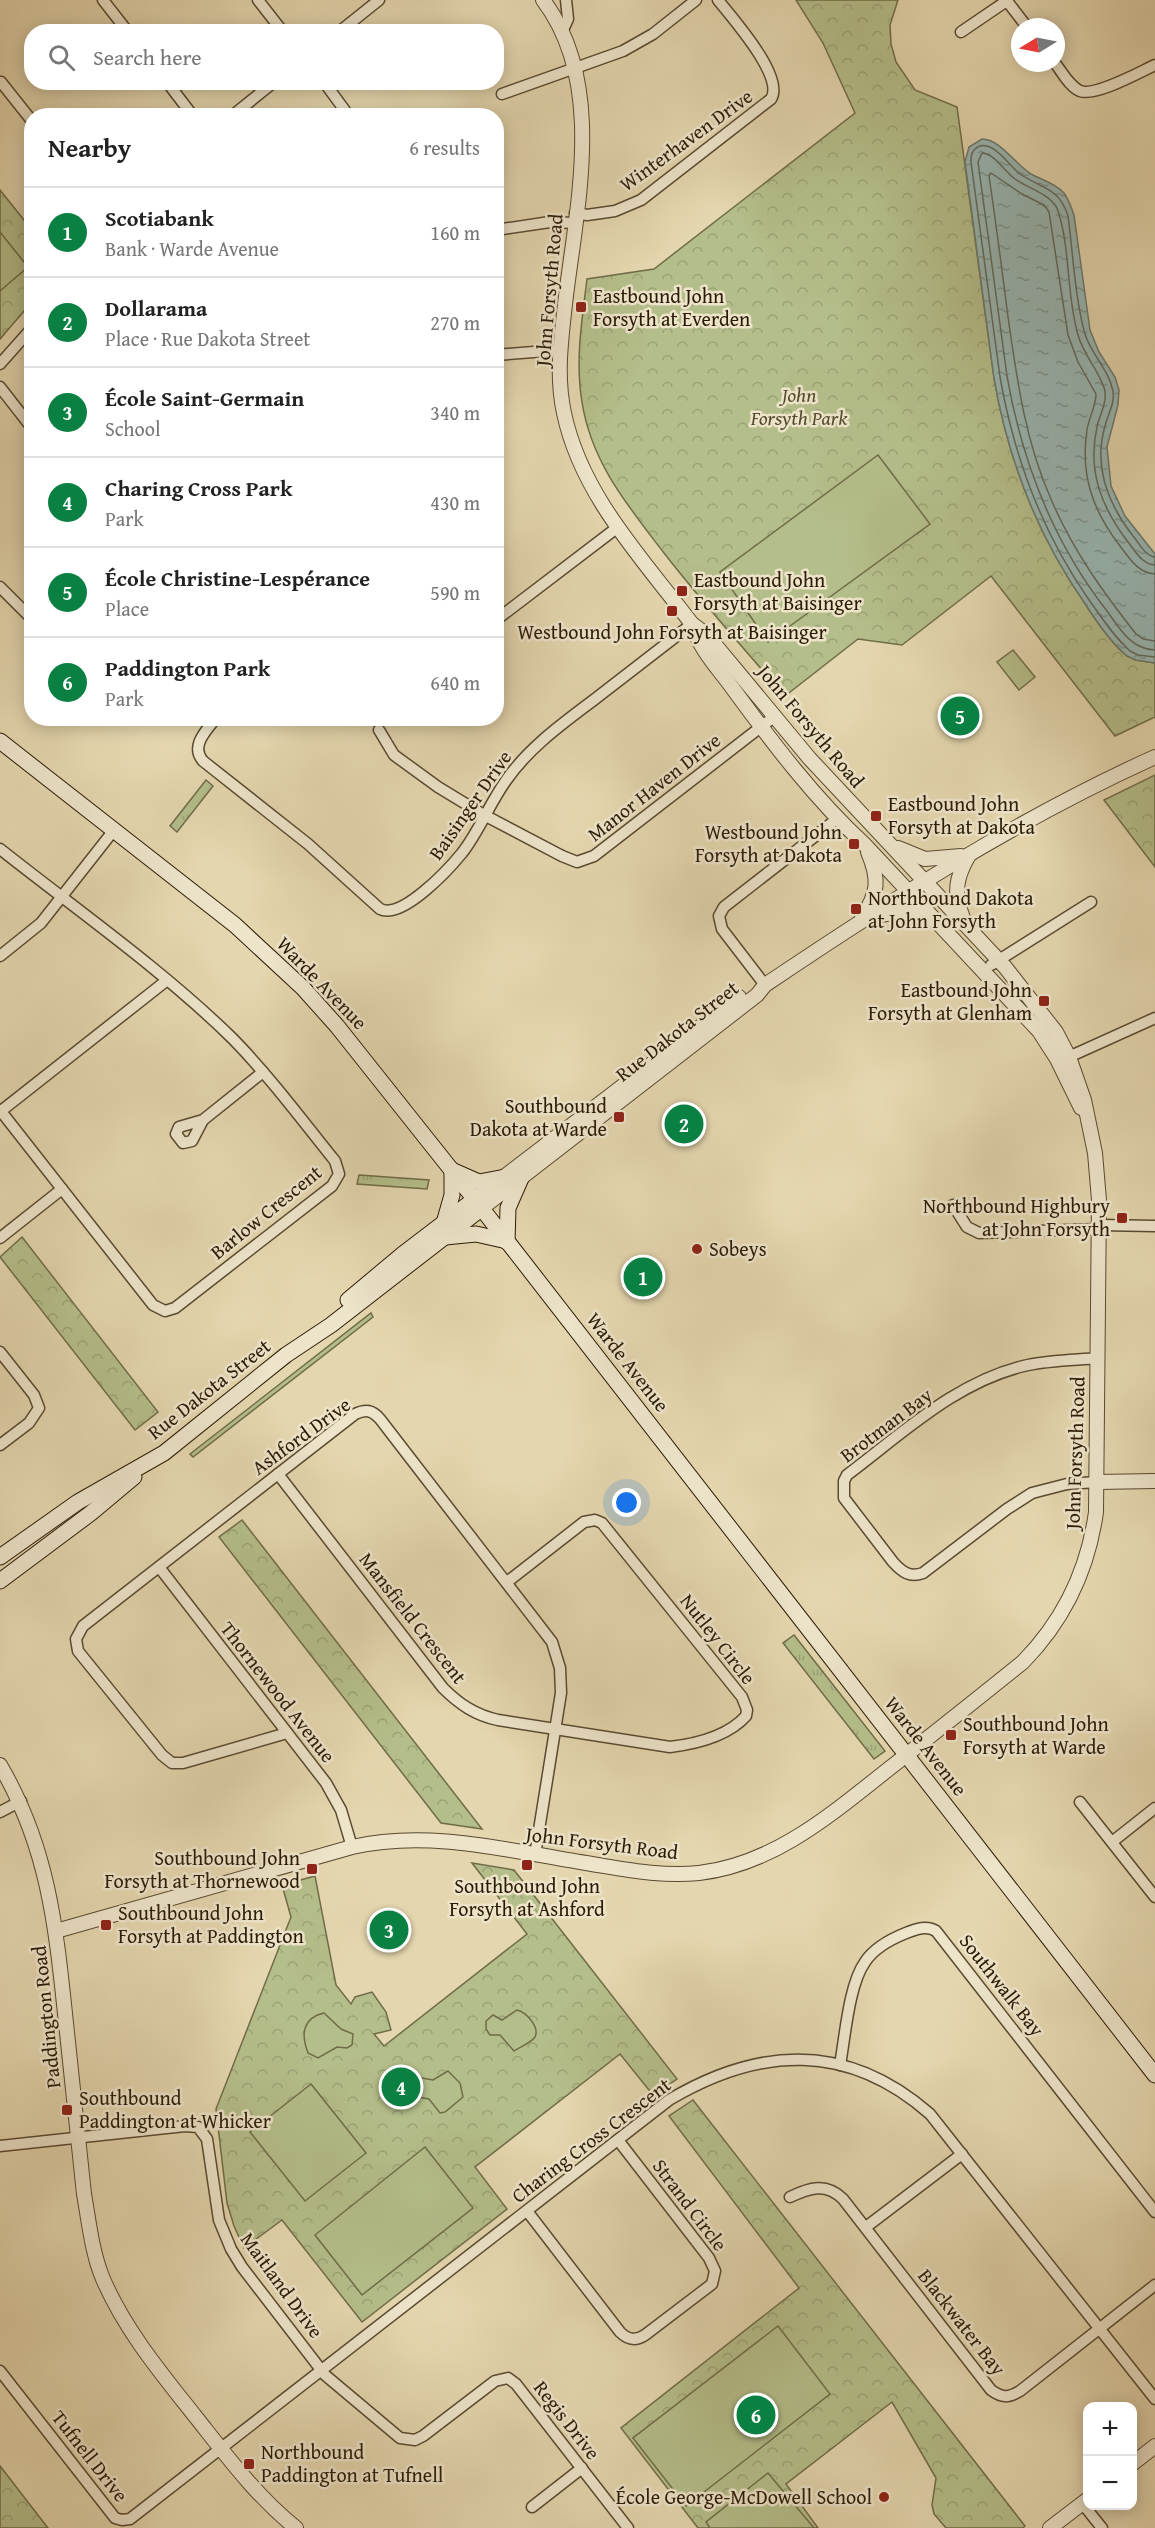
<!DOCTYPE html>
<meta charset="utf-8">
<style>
body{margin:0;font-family:"Gentium Book Plus",serif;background:#f6f6f6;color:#222}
.controls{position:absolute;right:18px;bottom:18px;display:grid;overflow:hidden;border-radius:12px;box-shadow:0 3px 15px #0003}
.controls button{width:54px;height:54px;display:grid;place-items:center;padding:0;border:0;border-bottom:2px solid #e0e0e0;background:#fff;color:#222;font:30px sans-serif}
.compass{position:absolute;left:1011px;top:18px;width:54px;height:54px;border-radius:50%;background:#fff;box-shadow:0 3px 15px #0003;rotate:260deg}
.you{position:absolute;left:627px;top:1503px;width:21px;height:21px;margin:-15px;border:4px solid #fff;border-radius:50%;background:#1a73e8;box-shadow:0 0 0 9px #1a73e833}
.badge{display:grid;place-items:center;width:39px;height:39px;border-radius:50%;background:#0b8043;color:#fff;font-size:20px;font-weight:700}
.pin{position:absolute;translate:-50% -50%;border:3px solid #fff;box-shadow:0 2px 6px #0006}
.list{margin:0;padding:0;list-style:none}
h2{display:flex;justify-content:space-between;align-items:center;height:78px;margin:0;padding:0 24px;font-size:26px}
h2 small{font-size:20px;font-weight:400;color:#767676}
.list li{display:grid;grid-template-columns:39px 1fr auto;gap:18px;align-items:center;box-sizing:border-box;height:90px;padding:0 24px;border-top:2px solid #e0e0e0}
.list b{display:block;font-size:22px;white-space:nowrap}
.list p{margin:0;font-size:20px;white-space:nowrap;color:#767676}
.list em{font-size:20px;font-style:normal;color:#767676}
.icon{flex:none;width:33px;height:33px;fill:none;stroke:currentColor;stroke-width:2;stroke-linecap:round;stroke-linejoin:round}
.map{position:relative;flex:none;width:1155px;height:2528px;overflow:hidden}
.search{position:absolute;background:#fff;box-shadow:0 3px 15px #0003;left:24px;top:24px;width:480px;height:66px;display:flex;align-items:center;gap:15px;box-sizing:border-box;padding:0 21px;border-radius:24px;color:#767676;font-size:22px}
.panel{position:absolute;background:#fff;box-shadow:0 3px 15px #0003;left:24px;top:108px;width:480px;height:618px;border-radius:24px}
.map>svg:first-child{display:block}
.grass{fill:url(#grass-tufts);stroke:#706c48;stroke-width:1.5}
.forest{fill:url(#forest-crowns);stroke:#706c48;stroke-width:1.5}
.garden{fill:#b4be8a;stroke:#706c48;stroke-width:1.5}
.water{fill:url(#water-ripples);stroke:#6c796e;stroke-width:1.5}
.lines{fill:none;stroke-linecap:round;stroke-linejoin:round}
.shore{stroke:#62695d;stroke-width:1.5}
.minor-casing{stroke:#594a30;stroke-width:13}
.tertiary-casing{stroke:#594a30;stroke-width:16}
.secondary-casing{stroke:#2b1b06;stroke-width:17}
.minor{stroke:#ede4ca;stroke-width:10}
.tertiary{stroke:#ede4ca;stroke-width:14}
.secondary{stroke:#ede4ca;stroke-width:15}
.poi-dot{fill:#8f2418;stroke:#ede4ca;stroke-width:2}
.labels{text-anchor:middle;stroke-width:5;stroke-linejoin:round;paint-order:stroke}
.street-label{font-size:20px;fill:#2b1b06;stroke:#ede4ca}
.poi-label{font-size:20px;fill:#2b1b06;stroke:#ede4ca;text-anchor:start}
.park-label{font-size:20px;font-style:italic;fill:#544c2e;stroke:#ede4ca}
</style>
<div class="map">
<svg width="1155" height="2528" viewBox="0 0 1155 2528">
<defs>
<pattern id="grass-tufts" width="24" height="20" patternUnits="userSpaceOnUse" patternTransform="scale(1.5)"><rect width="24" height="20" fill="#b4be8a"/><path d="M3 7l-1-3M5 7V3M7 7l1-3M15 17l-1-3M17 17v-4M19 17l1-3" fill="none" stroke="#9ba376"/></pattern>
<pattern id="forest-crowns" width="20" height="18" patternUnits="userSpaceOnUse" patternTransform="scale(1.5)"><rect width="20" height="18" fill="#b4be8a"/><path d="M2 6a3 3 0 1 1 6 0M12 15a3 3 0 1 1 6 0" fill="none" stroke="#9ba376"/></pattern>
<pattern id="water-ripples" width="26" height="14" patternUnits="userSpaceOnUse" patternTransform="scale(1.5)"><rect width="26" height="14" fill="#98b7b4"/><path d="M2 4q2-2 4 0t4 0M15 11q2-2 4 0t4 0" fill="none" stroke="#7c9490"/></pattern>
</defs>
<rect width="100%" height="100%" fill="#e4d6ae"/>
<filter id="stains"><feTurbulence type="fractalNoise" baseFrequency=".00333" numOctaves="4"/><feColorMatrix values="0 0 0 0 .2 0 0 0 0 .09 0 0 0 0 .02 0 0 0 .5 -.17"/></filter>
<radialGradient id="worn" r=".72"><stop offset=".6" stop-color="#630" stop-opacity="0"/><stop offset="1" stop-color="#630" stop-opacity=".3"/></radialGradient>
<g class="grass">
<polygon points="206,780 213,786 177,832 170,826"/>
<polygon points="359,1175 429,1180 427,1189 357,1184"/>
<polygon points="371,1313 373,1317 193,1457 190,1454"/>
<polygon points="794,1635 885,1751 874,1759 783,1643"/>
</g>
<g class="forest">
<path d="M796,0h102l-8,25 1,19 5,18 19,28 42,17 37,271c14,82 42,155 90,224 12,19 26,40 43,54l9,4 19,3v54l-40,19 -124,-160 -89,69 -44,-6 -73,57c-41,-47 -83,-94 -121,-143 -36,-47 -73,-91 -82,-151 -7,-41 0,-82 5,-123l67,-10 201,-156 -32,-70z"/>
<polygon points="0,190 32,230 31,303 0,339"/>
<polygon points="1155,775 1155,867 1104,800"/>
<polygon points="22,1237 158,1412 135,1430 0,1257"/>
<polygon points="242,1520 482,1829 441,1823 219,1537"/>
<polygon points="472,1863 514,1870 677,2079 653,2095 620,2054 475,2167 507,2209 362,2322 282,2220 244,2248 234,2226 227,2203 216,2109 291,1917 282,1885 315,1876 336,1985 351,2004 355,1997 372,1992 386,2012 391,2030 374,2034 384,2046 527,1934"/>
<polygon points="693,2100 1025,2526 1023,2528 946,2528 934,2514 932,2505 936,2478 892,2402 786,2484 818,2528 698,2528 621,2428 799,2288 669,2116"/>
<polygon points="0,2466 48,2528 0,2528"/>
</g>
<g class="garden">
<polygon points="0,232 28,267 0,291"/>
<polygon points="878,455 930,524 768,642 720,572"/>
<polygon points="1013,650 1035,677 1019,690 997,662"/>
<path d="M517,2010c9,2 23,17 18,27 -4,6 -15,10 -21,14l-14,-16h-10l-4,-6v-8l7,-6 9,5z"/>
<path d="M324,2013l17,16 12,5 -1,11 -5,3 -10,-1 -19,11 -10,-5c-7,-18 -6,-35 16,-40z"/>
<polygon points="448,2071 460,2083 463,2097 445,2112 440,2113 429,2099 418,2097 414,2091 415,2082 422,2078 433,2080"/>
<polygon points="311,2084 366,2153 305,2201 250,2132"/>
<polygon points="425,2147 473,2208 362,2295 315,2235"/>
<polygon points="778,2326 830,2394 686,2506 633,2438"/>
<polygon points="768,2473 814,2528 710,2528 706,2522"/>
</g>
<path class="water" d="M982,139c18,0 33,25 49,35 11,6 24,9 33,19 5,7 7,14 10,22l16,115 9,22 16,25 4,13 -1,15 -11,42 4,39 14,30 30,38v109l-19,-3 -9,-4c-17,-14 -31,-35 -43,-54 -48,-69 -76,-142 -90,-224l-29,-216 4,-15z"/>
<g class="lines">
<g class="shore">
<path d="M1155,557c-10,-1 -16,-14 -22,-21 -25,-32 -40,-69 -28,-110 3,-12 10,-23 8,-35 -4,-21 -22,-37 -28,-57 -10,-35 -12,-81 -17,-118 -9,-29 -26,-27 -48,-42 -11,-8 -30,-39 -45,-25 -4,4 -4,8 -4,13l29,215c14,80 41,153 87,220 13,18 26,39 43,54l8,4 17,2"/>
<path d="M1155,565c-13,-1 -19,-13 -27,-23 -26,-34 -41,-70 -31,-115 2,-11 10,-23 8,-35 -2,-16 -22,-37 -27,-57 -12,-41 -7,-87 -21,-127 -9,-15 -28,-19 -42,-29 -10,-7 -21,-26 -33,-26l-4,9 29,214c15,86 46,166 100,235 13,18 24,38 48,39"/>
<path d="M1155,574c-17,-1 -25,-15 -35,-28 -27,-35 -40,-71 -33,-116 2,-13 9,-24 9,-36l-18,-32 -10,-27 -19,-123 -5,-7 -22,-11 -31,-21 -2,3c7,47 13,94 19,141 9,62 17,124 43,182 21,50 52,93 85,135l7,5 12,2"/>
</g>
<defs>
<g id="minor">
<polyline points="103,0 128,32"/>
<polyline points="258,0 283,32"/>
<polyline points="1007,1 1027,27"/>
<polyline points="339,32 379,0"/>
<polyline points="562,32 568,19 566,0"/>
<polyline points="961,32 1008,0"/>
<path d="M1055,63c7,9 14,23 25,28 15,6 60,-19 75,-26"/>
<polyline points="1,82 32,121"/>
<polyline points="167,82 193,116"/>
<polyline points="324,82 349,116"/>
<polyline points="502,94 623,51 653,34 696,0"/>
<polyline points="232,116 274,82"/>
<path d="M575,213l12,2 28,-4 26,-11 130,-101c14,-22 -38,-80 -53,-99"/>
<polyline points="496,230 550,222 574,223"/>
<polyline points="496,355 559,350"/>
<polyline points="0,364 32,328"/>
<polyline points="0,387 32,428"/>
<polyline points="0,587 32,619"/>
<polyline points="496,620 618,527"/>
<path d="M216,718c-10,13 -26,28 -13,43l105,83 72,65c22,11 69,-40 82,-56 17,-22 27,-48 43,-71 23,-34 57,-58 90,-83 32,-25 65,-50 97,-75"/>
<polyline points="379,730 394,755 438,787 484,815 562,856 577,862 594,856 775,716"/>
<path d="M0,849c77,61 164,122 233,190 37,38 69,81 102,122l4,13 -7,12 -157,122 -10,3 -12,-6 -153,-195"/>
<polyline points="0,956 41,923 114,830"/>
<polyline points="991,965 1091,902"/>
<polyline points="765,985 722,929 719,916 724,907 837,819"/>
<polyline points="1062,1060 1155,1018"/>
<polyline points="1,1111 166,981"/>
<polyline points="203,1120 192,1141 183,1143 176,1134 179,1127 203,1120 263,1072"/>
<polyline points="953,1205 967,1227 979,1233 1099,1229"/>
<polyline points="1099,1225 1155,1226"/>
<polyline points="0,1238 62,1189"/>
<polyline points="0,1352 34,1395 39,1408 29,1423 0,1445"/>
<path d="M278,1474l165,214c16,16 32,27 55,32l172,27c25,-3 58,-11 76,-31l1,-6 -5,-13 -140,-174 -7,-3 -11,2 -77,60"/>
<path d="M1097,1482l-30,2 -35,9 -25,16 -84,64c-13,5 -21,-1 -30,-11l-49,-64v-17l3,-6c56,-42 111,-95 181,-110 23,-5 47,-5 70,-7"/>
<polyline points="159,1567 326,1783 341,1810 352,1847"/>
<path d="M287,1733l-104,30h-11l-10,-8 -84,-104 -2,-12 7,-13 272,-212c11,-5 17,-4 25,5l172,223 8,26 1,25 -26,162"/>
<polyline points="1080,1802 1155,1897"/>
<polyline points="0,1812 21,1801"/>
<polyline points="1112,1842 1155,1808"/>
<path d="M840,2065c5,-28 9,-81 25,-103 9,-14 26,-23 41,-29 10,-4 21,-8 30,-2l219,281"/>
<polyline points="0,2146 185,2126 198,2127 207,2139 219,2220 231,2249 242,2267 325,2375 400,2438 415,2440 423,2436 495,2381 508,2378 516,2384 628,2528"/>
<path d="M790,2197c19,-9 36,-15 53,2l148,191c11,8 17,8 29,1l135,-106"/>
<path d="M527,2211l93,121c8,8 16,9 25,3l67,-51 3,-13 -6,-13 -91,-118"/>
<polyline points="866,2227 962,2154"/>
<path d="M0,2371l115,147 7,2 8,-1 539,-419c91,-54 179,-58 261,14l225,285"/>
<polyline points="1082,2503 1102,2528"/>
<polyline points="532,2507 582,2468"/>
</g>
<g id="tertiary">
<path d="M692,624c7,24 25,43 39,62 41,56 83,112 134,159l174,186 18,28 24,49"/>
<polyline points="898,848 925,859 961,856"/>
<polyline points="873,916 906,911 933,921"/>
<path d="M862,918c16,-25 18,-38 6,-66"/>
<path d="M963,918c-10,-25 -7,-41 6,-63"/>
<polyline points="475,1199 739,997"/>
<path d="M482,1208l275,-213 8,-10c125,-84 252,-166 390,-228"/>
<polyline points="1097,1482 1155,1481"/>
<path d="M0,1765c49,84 56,163 66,258 6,57 12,114 18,171 5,28 8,59 19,85 22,51 58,94 92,137 31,39 61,80 101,112"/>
<path d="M56,1931l296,-84c78,-18 157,4 234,16 38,6 75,14 113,10 78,-9 137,-63 196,-109 43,-34 86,-68 128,-102 41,-42 65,-92 73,-150l3,-312 -4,-47 -11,-53 -15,-43 -13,-25 -51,-65 -195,-208 -103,-124 -15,-11c-49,-65 -111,-129 -128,-211 -8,-37 -3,-72 1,-109 11,-96 42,-220 -22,-304"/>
<polyline points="1132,2464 1155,2446"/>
<polyline points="1050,2528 1088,2499"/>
</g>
<g id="secondary">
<polyline points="0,741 235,925 303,988 337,1026 469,1192 1155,2075"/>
<polyline points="454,1171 479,1182 505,1177"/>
<polyline points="444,1223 452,1195 452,1170"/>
<polyline points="445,1237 476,1234 507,1241"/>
<polyline points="507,1242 508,1208 522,1176"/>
<polyline points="348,1300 403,1254 475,1199"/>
<polyline points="0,1557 78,1502 164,1453 286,1355 331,1325 482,1208"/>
<polyline points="0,1581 91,1513 134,1477"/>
</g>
</defs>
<use href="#minor" class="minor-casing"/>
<use href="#tertiary" class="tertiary-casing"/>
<use href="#secondary" class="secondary-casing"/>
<use href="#minor" class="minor"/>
<use href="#tertiary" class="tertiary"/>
<use href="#secondary" class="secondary"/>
</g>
<g class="poi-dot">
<rect x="575" y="301" width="12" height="12" rx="3"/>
<rect x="676" y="585" width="12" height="12" rx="3"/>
<rect x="666" y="605" width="12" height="12" rx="3"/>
<rect x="870" y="810" width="12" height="12" rx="3"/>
<rect x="848" y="838" width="12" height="12" rx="3"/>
<rect x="850" y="903" width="12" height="12" rx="3"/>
<rect x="1038" y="995" width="12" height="12" rx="3"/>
<rect x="613" y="1111" width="12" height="12" rx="3"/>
<rect x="1116" y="1212" width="12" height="12" rx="3"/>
<circle cx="697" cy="1249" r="6"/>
<rect x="945" y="1729" width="12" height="12" rx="3"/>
<rect x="521" y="1859" width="12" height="12" rx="3"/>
<rect x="306" y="1863" width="12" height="12" rx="3"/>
<rect x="100" y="1919" width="12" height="12" rx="3"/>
<rect x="61" y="2104" width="12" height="12" rx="3"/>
<rect x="243" y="2458" width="12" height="12" rx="3"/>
<circle cx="884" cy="2497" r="6"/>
</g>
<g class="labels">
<g class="street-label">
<text transform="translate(686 140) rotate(-36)" y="7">Winterhaven Drive</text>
<text transform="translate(549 290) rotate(-85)" y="7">John Forsyth Road</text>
<text transform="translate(811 726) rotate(50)" y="7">John Forsyth Road</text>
<text transform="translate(654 787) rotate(-38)" y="7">Manor Haven Drive</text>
<text transform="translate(470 805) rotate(-55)" y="7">Baisinger Drive</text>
<text transform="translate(322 983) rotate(46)" y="7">Warde Avenue</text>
<text transform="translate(677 1031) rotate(-38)" y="7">Rue Dakota Street</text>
<text transform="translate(266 1212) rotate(-39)" y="7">Barlow Crescent</text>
<text transform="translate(628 1362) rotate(52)" y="7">Warde Avenue</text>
<text transform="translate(209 1389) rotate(-38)" y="7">Rue Dakota Street</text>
<text transform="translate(886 1425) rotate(-37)" y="7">Brotman Bay</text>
<text transform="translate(301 1436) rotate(-36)" y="7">Ashford Drive</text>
<text transform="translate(1075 1453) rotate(-88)" y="7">John Forsyth Road</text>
<text transform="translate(413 1618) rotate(52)" y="7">Mansfield Crescent</text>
<text transform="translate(718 1639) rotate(52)" y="7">Nutley Circle</text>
<text transform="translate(278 1692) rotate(52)" y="7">Thornewood Avenue</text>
<text transform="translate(926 1746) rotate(52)" y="7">Warde Avenue</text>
<text transform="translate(602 1843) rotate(7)" y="7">John Forsyth Road</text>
<text transform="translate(1002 1985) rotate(52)" y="7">Southwalk Bay</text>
<text transform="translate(46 2017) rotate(-96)" y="7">Paddington Road</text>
<text transform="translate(591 2140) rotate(-37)" y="7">Charing Cross Crescent</text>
<text transform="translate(690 2205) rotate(53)" y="7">Strand Circle</text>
<text transform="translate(282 2285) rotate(54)" y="7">Maitland Drive</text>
<text transform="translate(962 2322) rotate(52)" y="7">Blackwater Bay</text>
<text transform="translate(567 2420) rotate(52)" y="7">Regis Drive</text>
<text transform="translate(90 2456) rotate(52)" y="7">Tufnell Drive</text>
</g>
<g class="poi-label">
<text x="593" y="303">Eastbound John<tspan x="593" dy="23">Forsyth at Everden</tspan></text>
<text x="694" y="587">Eastbound John<tspan x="694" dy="23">Forsyth at Baisinger</tspan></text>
<text x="672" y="639" text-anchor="middle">Westbound John Forsyth at Baisinger</text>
<text x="888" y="811">Eastbound John<tspan x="888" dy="23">Forsyth at Dakota</tspan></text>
<text x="842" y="839" text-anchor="end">Westbound John<tspan x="842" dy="23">Forsyth at Dakota</tspan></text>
<text x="868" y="905">Northbound Dakota<tspan x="868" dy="23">at John Forsyth</tspan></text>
<text x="1032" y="997" text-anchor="end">Eastbound John<tspan x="1032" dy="23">Forsyth at Glenham</tspan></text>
<text x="607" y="1113" text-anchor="end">Southbound<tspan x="607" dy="23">Dakota at Warde</tspan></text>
<text x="1110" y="1213" text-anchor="end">Northbound Highbury<tspan x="1110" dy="23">at John Forsyth</tspan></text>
<text x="709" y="1256">Sobeys</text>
<text x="963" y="1731">Southbound John<tspan x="963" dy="23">Forsyth at Warde</tspan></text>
<text x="300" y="1865" text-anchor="end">Southbound John<tspan x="300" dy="23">Forsyth at Thornewood</tspan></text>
<text x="527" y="1893" text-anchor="middle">Southbound John<tspan x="527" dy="23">Forsyth at Ashford</tspan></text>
<text x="118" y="1920">Southbound John<tspan x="118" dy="23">Forsyth at Paddington</tspan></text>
<text x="79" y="2105">Southbound<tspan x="79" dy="23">Paddington at Whicker</tspan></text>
<text x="261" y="2459">Northbound<tspan x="261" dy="23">Paddington at Tufnell</tspan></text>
<text x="872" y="2504" text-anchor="end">École George-McDowell School</text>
</g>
<g class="park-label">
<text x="799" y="402">John<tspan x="799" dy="23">Forsyth Park</tspan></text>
</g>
</g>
<rect width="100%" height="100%" filter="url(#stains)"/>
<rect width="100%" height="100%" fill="url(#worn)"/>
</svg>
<div class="controls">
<button>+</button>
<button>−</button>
</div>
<svg class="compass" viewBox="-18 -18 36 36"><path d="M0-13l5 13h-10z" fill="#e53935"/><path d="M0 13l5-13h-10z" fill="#767676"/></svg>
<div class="you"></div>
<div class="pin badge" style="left:643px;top:1277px">1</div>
<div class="pin badge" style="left:684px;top:1124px">2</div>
<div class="pin badge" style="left:389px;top:1930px">3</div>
<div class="pin badge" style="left:401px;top:2087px">4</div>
<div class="pin badge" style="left:960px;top:716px">5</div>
<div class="pin badge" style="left:756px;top:2415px">6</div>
<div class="search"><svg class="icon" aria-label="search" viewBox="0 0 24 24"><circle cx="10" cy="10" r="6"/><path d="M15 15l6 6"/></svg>Search here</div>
<section class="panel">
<h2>Nearby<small>6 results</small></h2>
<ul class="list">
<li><span class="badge">1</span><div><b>Scotiabank</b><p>Bank · Warde Avenue</p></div><em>160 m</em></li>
<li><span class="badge">2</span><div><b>Dollarama</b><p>Place · Rue Dakota Street</p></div><em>270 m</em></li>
<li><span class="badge">3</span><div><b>École Saint-Germain</b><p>School</p></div><em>340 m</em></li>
<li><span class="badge">4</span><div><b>Charing Cross Park</b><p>Park</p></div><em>430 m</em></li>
<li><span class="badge">5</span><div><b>École Christine-Lespérance</b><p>Place</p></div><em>590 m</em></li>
<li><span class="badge">6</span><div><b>Paddington Park</b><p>Park</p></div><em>640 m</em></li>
</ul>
</section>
</div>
